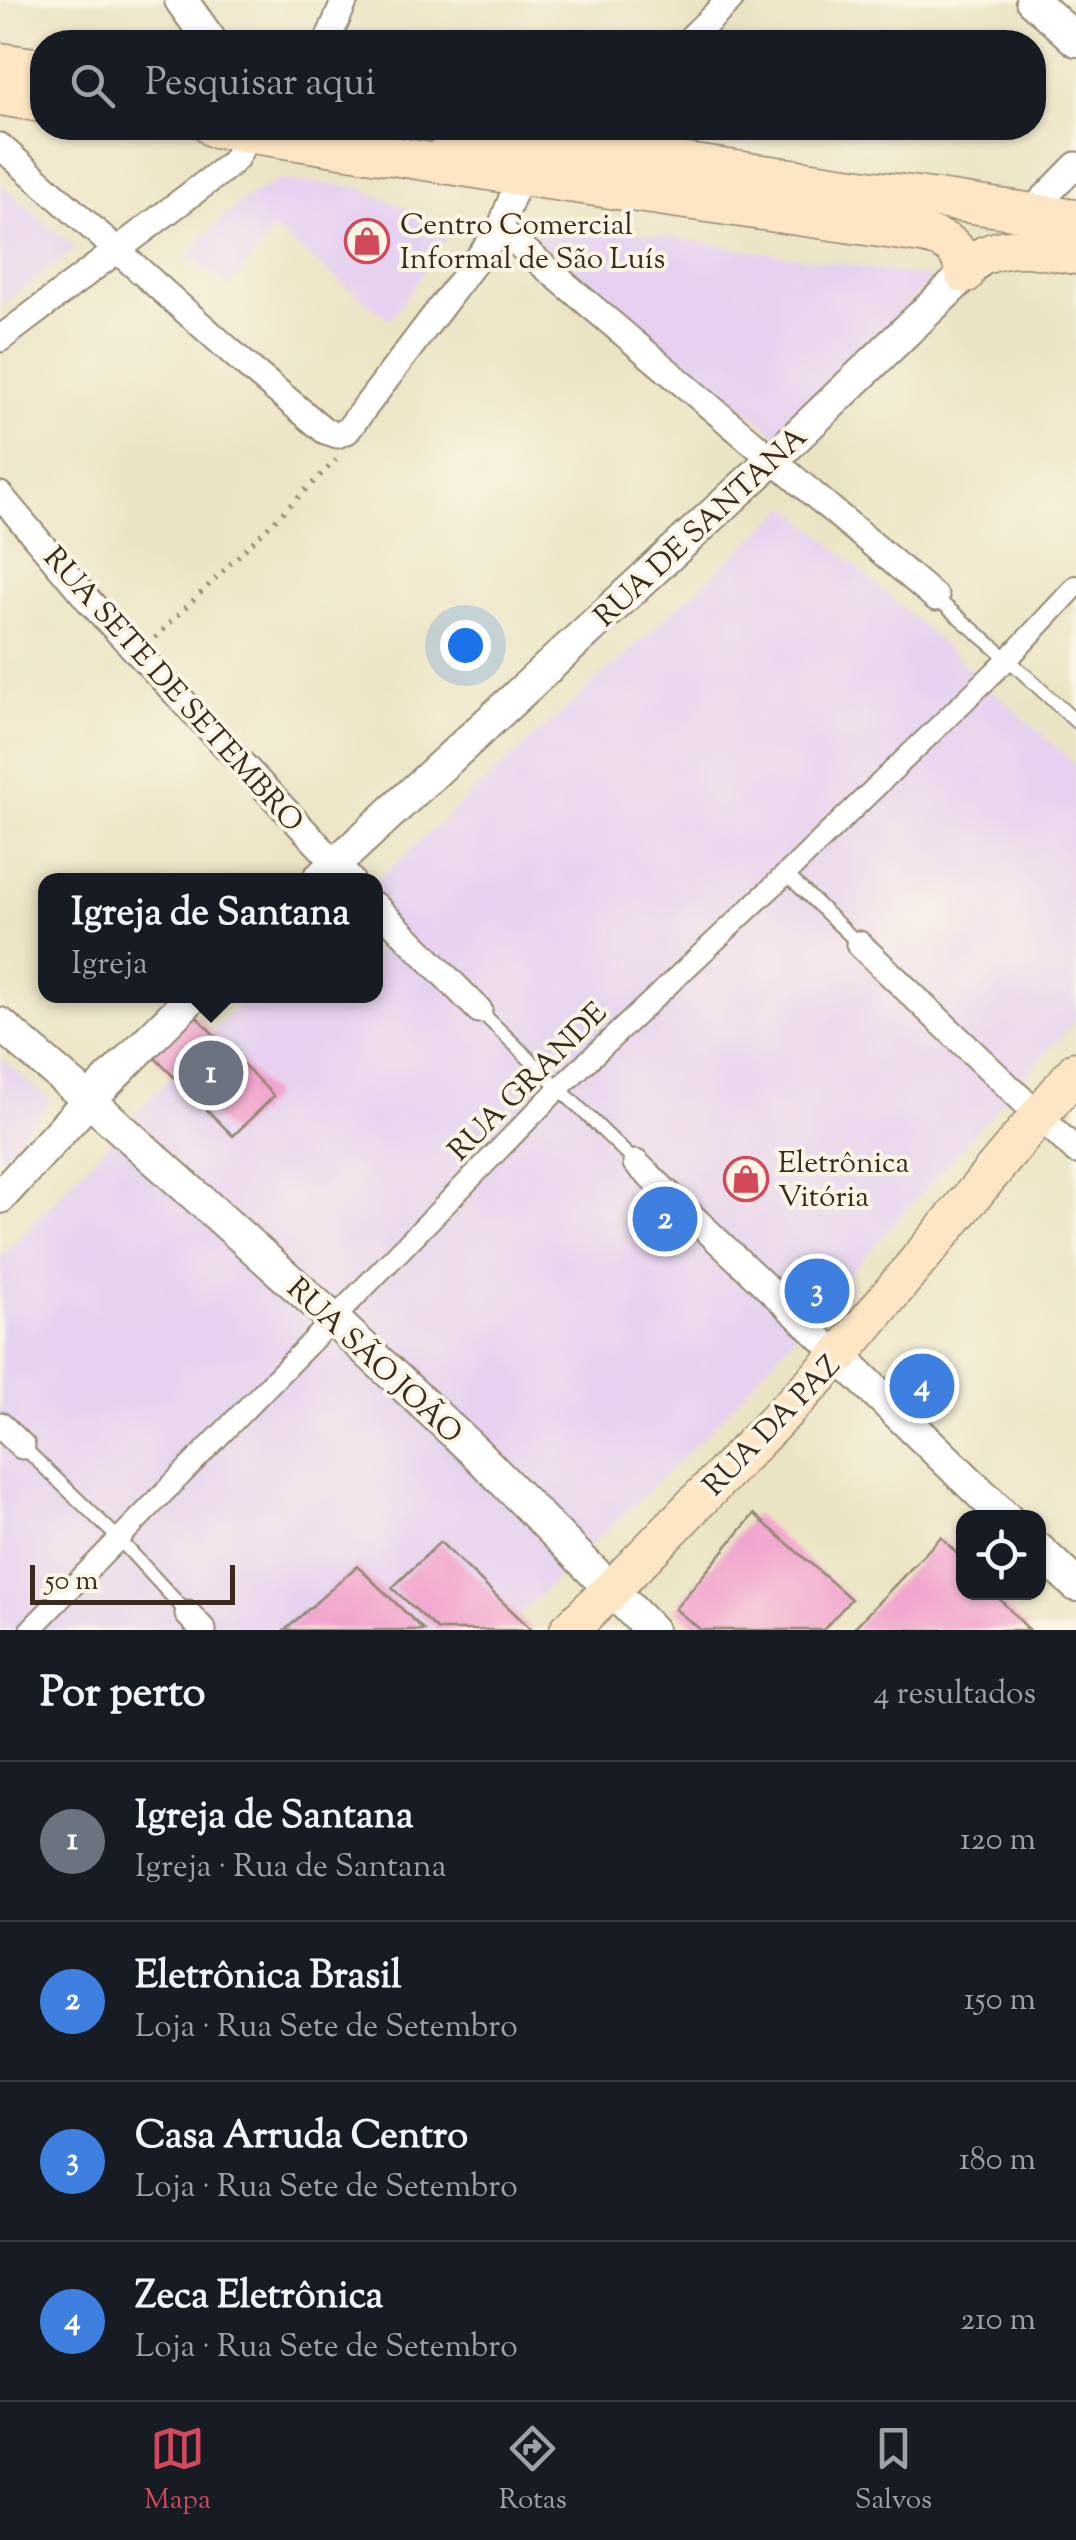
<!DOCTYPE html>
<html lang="pt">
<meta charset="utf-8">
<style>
body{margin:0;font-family:"Sorts Mill Goudy",serif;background:#242831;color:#f1f3f6}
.controls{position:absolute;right:30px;bottom:30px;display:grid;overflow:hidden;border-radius:20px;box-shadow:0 2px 8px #0004}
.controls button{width:90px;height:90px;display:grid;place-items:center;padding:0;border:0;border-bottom:2px solid #363941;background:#171b24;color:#f1f3f6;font:50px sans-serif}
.scale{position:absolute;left:30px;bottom:25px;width:205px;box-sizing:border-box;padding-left:10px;border:5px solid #3b2a1e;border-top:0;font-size:28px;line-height:35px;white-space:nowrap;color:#3b2a1e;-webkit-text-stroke:8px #fcf5e5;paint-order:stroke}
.you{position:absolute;left:465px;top:645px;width:35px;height:35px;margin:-25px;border:8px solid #fff;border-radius:50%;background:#1a73e8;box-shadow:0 0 0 15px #1a73e833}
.badge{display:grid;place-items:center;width:65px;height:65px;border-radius:50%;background:#d1495b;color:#fff;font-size:32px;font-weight:700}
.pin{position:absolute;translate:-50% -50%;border:5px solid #fff;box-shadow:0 2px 10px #0006}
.popup{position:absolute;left:38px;top:873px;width:345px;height:130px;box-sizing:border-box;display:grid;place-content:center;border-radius:20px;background:#171b24;filter:drop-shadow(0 2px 8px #0005);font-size:32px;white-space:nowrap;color:#9ea1a6}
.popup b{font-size:38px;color:#f1f3f6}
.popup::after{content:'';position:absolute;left:50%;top:100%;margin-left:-20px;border:20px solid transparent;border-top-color:#171b24}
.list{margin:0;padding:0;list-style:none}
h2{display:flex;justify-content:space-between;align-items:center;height:130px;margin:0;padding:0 40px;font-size:42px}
h2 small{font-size:32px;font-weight:400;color:#9ea1a6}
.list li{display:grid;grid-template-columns:65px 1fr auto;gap:30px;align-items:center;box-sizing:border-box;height:160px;padding:0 40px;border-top:2px solid #363941}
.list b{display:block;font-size:38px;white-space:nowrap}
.list p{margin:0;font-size:32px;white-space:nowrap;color:#9ea1a6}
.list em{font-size:32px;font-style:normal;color:#9ea1a6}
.icon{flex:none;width:55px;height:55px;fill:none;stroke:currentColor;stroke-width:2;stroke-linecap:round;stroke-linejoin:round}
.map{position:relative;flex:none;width:1076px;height:1630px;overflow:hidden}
.search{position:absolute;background:#171b24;box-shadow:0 2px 8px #0004;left:30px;right:30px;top:30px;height:110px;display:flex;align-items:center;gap:25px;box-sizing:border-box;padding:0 35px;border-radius:40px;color:#9ea1a6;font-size:38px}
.sheet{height:770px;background:#171b24}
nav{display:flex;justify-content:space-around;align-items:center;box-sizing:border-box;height:140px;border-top:2px solid #363941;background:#171b24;font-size:28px;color:#9ea1a6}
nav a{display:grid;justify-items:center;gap:5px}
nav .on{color:#d1495b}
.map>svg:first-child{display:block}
.built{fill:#e6d2f0}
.building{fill:#f1a4ce}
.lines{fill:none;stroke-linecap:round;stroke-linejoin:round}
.service-casing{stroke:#938771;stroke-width:16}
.pedestrian-casing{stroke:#938771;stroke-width:24}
.minor-casing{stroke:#938771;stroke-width:29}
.tertiary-casing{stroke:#938771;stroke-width:36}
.secondary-casing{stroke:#938771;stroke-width:41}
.path{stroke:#938771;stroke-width:5;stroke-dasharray:2.5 8;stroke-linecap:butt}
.service{stroke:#fff;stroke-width:12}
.pedestrian{stroke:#fff;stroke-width:20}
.minor{stroke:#fff;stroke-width:25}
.tertiary{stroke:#fff;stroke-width:32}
.secondary{stroke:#fce6c4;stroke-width:38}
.labels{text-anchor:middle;stroke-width:8;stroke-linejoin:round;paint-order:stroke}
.poi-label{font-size:30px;fill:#3b2a1e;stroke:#fcf5e5;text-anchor:start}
.street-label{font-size:30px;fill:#3b2a1e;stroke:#fcf5e5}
</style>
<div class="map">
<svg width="1076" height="1630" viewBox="0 0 1076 1630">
<rect width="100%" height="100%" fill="#fcf5e5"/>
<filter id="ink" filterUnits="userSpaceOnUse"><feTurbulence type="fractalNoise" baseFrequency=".01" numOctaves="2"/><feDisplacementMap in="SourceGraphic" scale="20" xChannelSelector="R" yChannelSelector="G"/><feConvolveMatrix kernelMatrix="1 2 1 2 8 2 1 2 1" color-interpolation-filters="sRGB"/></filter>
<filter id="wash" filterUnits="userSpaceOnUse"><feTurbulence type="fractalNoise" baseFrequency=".0048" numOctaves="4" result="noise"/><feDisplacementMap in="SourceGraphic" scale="40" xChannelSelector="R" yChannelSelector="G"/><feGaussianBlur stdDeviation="2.25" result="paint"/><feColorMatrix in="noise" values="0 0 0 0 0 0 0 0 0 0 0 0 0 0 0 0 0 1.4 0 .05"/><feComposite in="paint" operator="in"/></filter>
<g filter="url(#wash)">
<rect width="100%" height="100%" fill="#ebe4c4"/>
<g class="built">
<polygon points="279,180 357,187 453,229 390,320 273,229 231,287 186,254 239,203"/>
<polygon points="0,184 76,248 0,307"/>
<polygon points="551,219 932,278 783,439 530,236"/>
<polygon points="789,506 1076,765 1076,1019 709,1432 503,1630 0,1630 0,1258 229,1015 250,996 376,996 376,881"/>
<polygon points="0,1058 51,1101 0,1160"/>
</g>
<g id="blocks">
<g class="building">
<polygon points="189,1009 274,1096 233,1136 147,1050"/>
<polygon points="754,1514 851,1599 823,1630 701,1630 675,1609"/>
<polygon points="941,1537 964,1561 964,1592 993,1592 1029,1630 852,1630"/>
<polygon points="440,1542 532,1630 438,1630 392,1588"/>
<polygon points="357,1566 424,1630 285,1630"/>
</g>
</g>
</g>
<g filter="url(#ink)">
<use href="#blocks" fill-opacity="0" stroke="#938771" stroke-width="2.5"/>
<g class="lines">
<defs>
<g id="service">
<polyline points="936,598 1008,659 1076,722"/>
<polyline points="786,874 859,944"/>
<polyline points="479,1010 636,1163"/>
<polyline points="22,1446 118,1538 188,1614"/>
</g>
<polyline id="pedestrian" points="30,1630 558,1089 786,874 1008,659 1076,586"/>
<g id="minor">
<polyline points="327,42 345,0"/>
<polyline points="687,42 730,0"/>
<polyline points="0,146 246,365 325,431 337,435 347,431 500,229 520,176"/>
<polyline points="1029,213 1076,165"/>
<polyline points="500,229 936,598"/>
<polyline points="0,339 228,166 236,158 249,133"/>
<polyline points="0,495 89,601 351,880"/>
<polyline points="376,906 479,1010"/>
<polyline points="859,944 1076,1151"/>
<polyline points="636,1163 839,1356"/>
<polyline points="0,1425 22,1446"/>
<polyline points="188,1614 203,1630"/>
</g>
<g id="tertiary">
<polyline points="181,0 211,42"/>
<polyline points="1032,0 1076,40"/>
<polyline points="318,880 772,460 982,258"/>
<polyline points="0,1024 89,1100 333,1319 475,1452 651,1630"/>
<polyline points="0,1197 89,1100 193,996"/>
<polyline points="839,1356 1006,1518"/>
<polyline points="1038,1549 1076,1585"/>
</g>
<g id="secondary">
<polyline points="0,62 42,68"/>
<polyline points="0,96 42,103"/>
<path d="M214,128l306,48 402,58c27,6 37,12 43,40"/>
<polyline points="445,128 1076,219"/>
<path d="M985,255c32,-13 58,-5 91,0"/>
<polyline points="569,1630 611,1590 839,1356 1076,1071"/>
</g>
</defs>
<use href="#service" class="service-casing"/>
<use href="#pedestrian" class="pedestrian-casing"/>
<use href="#minor" class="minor-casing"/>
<use href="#tertiary" class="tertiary-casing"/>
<use href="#secondary" class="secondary-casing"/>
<polyline class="path" points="155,638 336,460"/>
<use href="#service" class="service"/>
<use href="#pedestrian" class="pedestrian"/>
<use href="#minor" class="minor"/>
<use href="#tertiary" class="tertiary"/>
<use href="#secondary" class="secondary"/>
</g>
</g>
<defs>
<symbol id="shop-ring" viewBox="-11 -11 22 22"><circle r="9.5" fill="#fcf5e5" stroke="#d1495b" stroke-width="1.5"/><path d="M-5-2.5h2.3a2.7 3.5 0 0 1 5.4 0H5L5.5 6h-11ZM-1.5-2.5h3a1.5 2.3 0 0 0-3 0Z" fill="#d1495b"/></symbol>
</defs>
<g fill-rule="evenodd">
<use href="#shop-ring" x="342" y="216" width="50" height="50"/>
<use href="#shop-ring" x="721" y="1154" width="50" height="50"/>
</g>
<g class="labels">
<g class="poi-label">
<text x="400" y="234">Centro Comercial<tspan x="400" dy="34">Informal de São Luís</tspan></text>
<text x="778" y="1172">Eletrônica<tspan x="778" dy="34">Vitória</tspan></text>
</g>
<g class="street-label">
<text transform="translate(700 526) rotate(-43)" y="10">RUA DE SANTANA</text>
<text transform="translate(174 689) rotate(48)" y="10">RUA SETE DE SETEMBRO</text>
<text transform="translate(527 1081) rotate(-45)" y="10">RUA GRANDE</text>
<text transform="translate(375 1360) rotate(43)" y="10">RUA SÃO JOÃO</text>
<text transform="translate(771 1425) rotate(-46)" y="10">RUA DA PAZ</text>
</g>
</g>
</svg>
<div class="controls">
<button><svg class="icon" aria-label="locate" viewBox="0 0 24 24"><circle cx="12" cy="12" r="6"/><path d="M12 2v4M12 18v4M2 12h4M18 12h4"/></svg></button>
</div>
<div class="scale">50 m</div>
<div class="you"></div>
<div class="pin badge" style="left:211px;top:1073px;background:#6b7280">1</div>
<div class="popup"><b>Igreja de Santana</b>Igreja</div>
<div class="pin badge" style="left:665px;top:1219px;background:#3f7fe0">2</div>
<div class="pin badge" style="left:817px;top:1291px;background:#3f7fe0">3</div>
<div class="pin badge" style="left:922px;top:1386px;background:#3f7fe0">4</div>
<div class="search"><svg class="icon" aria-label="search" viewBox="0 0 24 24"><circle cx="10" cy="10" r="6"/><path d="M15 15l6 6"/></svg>Pesquisar aqui</div>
</div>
<section class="sheet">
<h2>Por perto<small>4 resultados</small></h2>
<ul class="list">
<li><span class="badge" style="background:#6b7280">1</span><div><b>Igreja de Santana</b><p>Igreja · Rua de Santana</p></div><em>120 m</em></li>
<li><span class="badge" style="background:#3f7fe0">2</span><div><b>Eletrônica Brasil</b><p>Loja · Rua Sete de Setembro</p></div><em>150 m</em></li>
<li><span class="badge" style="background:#3f7fe0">3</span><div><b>Casa Arruda Centro</b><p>Loja · Rua Sete de Setembro</p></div><em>180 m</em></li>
<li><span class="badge" style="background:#3f7fe0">4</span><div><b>Zeca Eletrônica</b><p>Loja · Rua Sete de Setembro</p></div><em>210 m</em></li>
</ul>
</section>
<nav>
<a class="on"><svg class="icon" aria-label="map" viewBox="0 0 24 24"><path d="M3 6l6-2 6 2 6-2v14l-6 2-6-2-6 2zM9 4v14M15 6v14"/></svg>Mapa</a>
<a><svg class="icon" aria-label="directions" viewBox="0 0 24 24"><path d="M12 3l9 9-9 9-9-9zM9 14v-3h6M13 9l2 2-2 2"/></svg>Rotas</a>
<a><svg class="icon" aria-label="saved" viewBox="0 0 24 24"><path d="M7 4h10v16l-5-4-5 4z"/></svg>Salvos</a>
</nav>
